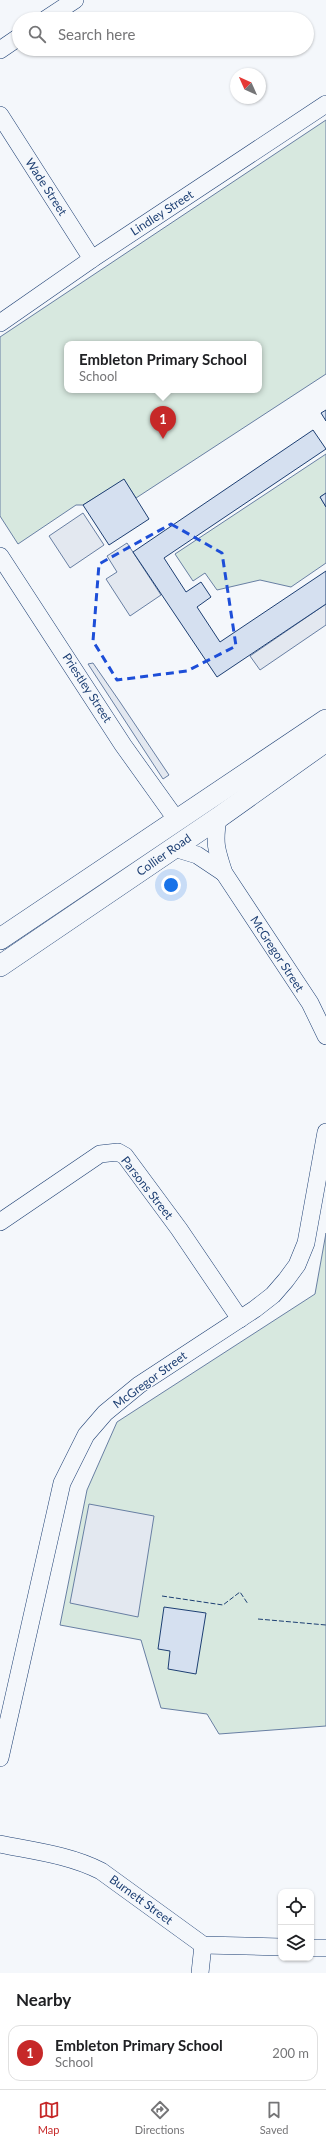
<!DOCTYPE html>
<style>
body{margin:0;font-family:Lato,sans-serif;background:#f6f6f6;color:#202124}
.controls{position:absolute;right:12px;bottom:12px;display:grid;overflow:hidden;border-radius:8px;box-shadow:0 1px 3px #0004}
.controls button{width:36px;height:36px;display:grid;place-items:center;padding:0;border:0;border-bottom:1px solid #e0e0e0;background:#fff;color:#202124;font:20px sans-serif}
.compass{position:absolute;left:230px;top:68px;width:36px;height:36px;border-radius:50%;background:#fff;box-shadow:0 1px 3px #0004;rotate:315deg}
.you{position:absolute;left:171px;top:885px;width:14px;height:14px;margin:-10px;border:3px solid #fff;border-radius:50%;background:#1a73e8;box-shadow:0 0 0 6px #1a73e833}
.badge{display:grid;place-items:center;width:26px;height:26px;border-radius:50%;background:#c62828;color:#fff;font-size:13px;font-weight:700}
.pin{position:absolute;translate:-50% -33px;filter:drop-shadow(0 1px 2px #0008)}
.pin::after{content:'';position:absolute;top:21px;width:14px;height:12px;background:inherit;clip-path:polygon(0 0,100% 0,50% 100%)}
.popup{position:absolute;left:64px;top:341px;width:198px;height:52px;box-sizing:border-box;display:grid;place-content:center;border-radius:8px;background:#fff;filter:drop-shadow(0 1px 3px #0005);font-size:13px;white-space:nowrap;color:#757577}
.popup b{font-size:15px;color:#202124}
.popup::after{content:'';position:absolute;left:50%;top:100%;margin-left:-8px;border:8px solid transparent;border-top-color:#fff}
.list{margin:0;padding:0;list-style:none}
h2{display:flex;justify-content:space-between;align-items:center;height:52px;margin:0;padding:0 16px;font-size:17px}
h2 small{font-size:13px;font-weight:400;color:#757577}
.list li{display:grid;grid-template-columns:26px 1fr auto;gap:12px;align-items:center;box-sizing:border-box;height:56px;margin:0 8px 8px;padding:0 8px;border:1px solid #e0e0e0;border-radius:12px}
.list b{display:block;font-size:15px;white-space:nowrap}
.list p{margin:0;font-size:13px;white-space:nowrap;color:#757577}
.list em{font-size:13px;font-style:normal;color:#757577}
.icon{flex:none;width:22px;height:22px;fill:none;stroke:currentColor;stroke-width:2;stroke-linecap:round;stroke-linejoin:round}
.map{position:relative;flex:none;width:326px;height:1973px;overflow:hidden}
.search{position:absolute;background:#fff;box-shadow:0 1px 3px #0004;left:12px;right:12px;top:12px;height:44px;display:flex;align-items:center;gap:10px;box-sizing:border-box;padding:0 14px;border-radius:22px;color:#757577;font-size:15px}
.sheet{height:116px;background:#fff}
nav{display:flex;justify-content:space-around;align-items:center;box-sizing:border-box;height:56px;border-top:1px solid #e0e0e0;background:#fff;font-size:11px;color:#757577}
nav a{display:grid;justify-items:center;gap:2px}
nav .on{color:#c62828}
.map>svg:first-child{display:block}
.green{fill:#d7e8df;stroke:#687fa3;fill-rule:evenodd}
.parking{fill:#e3e8f0;stroke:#687fa3}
.building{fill:#d5e0f0;stroke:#1d3f73}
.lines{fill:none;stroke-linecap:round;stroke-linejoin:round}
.minor-casing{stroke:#1d3f73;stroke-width:18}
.major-casing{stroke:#1d3f73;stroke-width:22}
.minor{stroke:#f4f7fb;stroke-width:17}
.major{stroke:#f4f7fb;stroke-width:21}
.fence{stroke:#1d3f73;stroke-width:1;stroke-dasharray:5 2;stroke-linecap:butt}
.marked{fill:none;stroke:#1d4ed8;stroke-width:3;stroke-dasharray:8 5;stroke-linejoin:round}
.labels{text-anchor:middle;stroke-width:3;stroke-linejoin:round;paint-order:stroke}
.street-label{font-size:12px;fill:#1d3f73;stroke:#f4f7fb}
</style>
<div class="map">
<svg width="326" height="1973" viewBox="0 0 326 1973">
<rect width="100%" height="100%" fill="#f4f7fb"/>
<g class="green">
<path d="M326,120v254l-190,124 -12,-18 -41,25h-7l-58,39 -18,-28v-179zM67,344h192v46h-192z"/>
<polygon points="326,454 326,493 320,497 326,507 326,563 291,587 260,580 217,590 205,573 193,581 175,554"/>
<polygon points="326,1233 326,1726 219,1734 207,1714 161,1708 141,1640 60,1625 87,1490 117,1422 315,1294"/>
</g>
<g class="parking">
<polygon points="83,513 104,545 70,568 49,536"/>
<polygon points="127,543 161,595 130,616 106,579 117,572 107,556"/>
<polygon points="326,604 326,625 260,670 250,656"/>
<polygon points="93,663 120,702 169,775 163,779 88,664"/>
<polygon points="89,1504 154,1516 138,1617 70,1603"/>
</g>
<g class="building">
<polygon points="326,410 326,421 321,413"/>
<polygon points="313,430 326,449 164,558 186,592 201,582 211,597 197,607 220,642 326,571 326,604 217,677 133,552"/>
<polygon points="124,479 149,519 109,545 83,505"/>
<polygon points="326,493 326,507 320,497"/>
<polygon points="164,1607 206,1613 196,1674 168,1669 170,1651 158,1649"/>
</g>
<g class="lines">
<defs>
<g id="minor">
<polyline points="46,19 75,0"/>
<polyline points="0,50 19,37"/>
<polyline points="0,115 92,259"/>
<polyline points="0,323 92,259 326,104"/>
<polyline points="0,556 123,745 176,819"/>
<path d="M218,818c-4,25 -2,31 6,55l86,130 16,33"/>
<polyline points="174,848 197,855 224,873"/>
<polyline points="0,1222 100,1154 118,1152 125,1156 179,1229 240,1319"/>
<polyline points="0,1758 62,1483 86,1435 105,1413 139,1385 255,1309 273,1295 286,1280 297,1265 306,1243 326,1132"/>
<path d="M0,1844c34,7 70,11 101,27l102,74 78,2"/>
<polyline points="311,1948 326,1948"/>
<polyline points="200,1973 203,1945"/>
</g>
<g id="major">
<polyline points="0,939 326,720"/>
<polyline points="0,966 218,818 326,741"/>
</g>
</defs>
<use href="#minor" class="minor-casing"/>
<use href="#major" class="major-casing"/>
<use href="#minor" class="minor"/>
<use href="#major" class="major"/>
<g class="fence">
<polyline points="162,1596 223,1605 240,1592 248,1604"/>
<polyline points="258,1619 326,1625"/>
</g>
</g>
<path class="marked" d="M171,524l51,29 14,93 -49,25 -70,9 -24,-39 6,-77z"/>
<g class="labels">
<g class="street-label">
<text transform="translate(46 187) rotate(57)" y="4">Wade Street</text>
<text transform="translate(162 213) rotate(-33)" y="4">Lindley Street</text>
<text transform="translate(87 688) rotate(57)" y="4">Priestley Street</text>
<text transform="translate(164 855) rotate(-35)" y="4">Collier Road</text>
<text transform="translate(277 954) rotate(57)" y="4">McGregor Street</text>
<text transform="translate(147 1188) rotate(52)" y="4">Parsons Street</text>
<text transform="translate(150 1380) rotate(-36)" y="4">McGregor Street</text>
<text transform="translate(141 1900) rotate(36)" y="4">Burnett Street</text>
</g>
</g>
</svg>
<div class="controls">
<button><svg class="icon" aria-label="locate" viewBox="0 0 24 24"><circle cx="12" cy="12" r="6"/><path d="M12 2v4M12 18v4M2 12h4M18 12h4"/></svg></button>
<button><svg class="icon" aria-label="layers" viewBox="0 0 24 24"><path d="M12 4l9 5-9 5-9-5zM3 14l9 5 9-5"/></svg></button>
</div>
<svg class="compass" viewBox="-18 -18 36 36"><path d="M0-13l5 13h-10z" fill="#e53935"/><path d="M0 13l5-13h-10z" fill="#757577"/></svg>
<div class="you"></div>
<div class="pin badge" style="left:163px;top:439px">1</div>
<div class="popup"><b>Embleton Primary School</b>School</div>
<div class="search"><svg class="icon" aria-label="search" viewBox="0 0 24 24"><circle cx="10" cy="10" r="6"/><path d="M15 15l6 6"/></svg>Search here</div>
</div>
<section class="sheet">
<h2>Nearby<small></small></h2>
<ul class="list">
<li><span class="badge">1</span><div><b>Embleton Primary School</b><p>School</p></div><em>200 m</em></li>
</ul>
</section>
<nav>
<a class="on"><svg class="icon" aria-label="map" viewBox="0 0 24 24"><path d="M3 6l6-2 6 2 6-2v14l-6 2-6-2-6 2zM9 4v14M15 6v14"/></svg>Map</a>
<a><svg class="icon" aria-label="directions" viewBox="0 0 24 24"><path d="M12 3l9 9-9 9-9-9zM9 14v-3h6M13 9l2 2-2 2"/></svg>Directions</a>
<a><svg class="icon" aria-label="saved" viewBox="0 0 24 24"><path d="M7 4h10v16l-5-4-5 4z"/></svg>Saved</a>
</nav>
